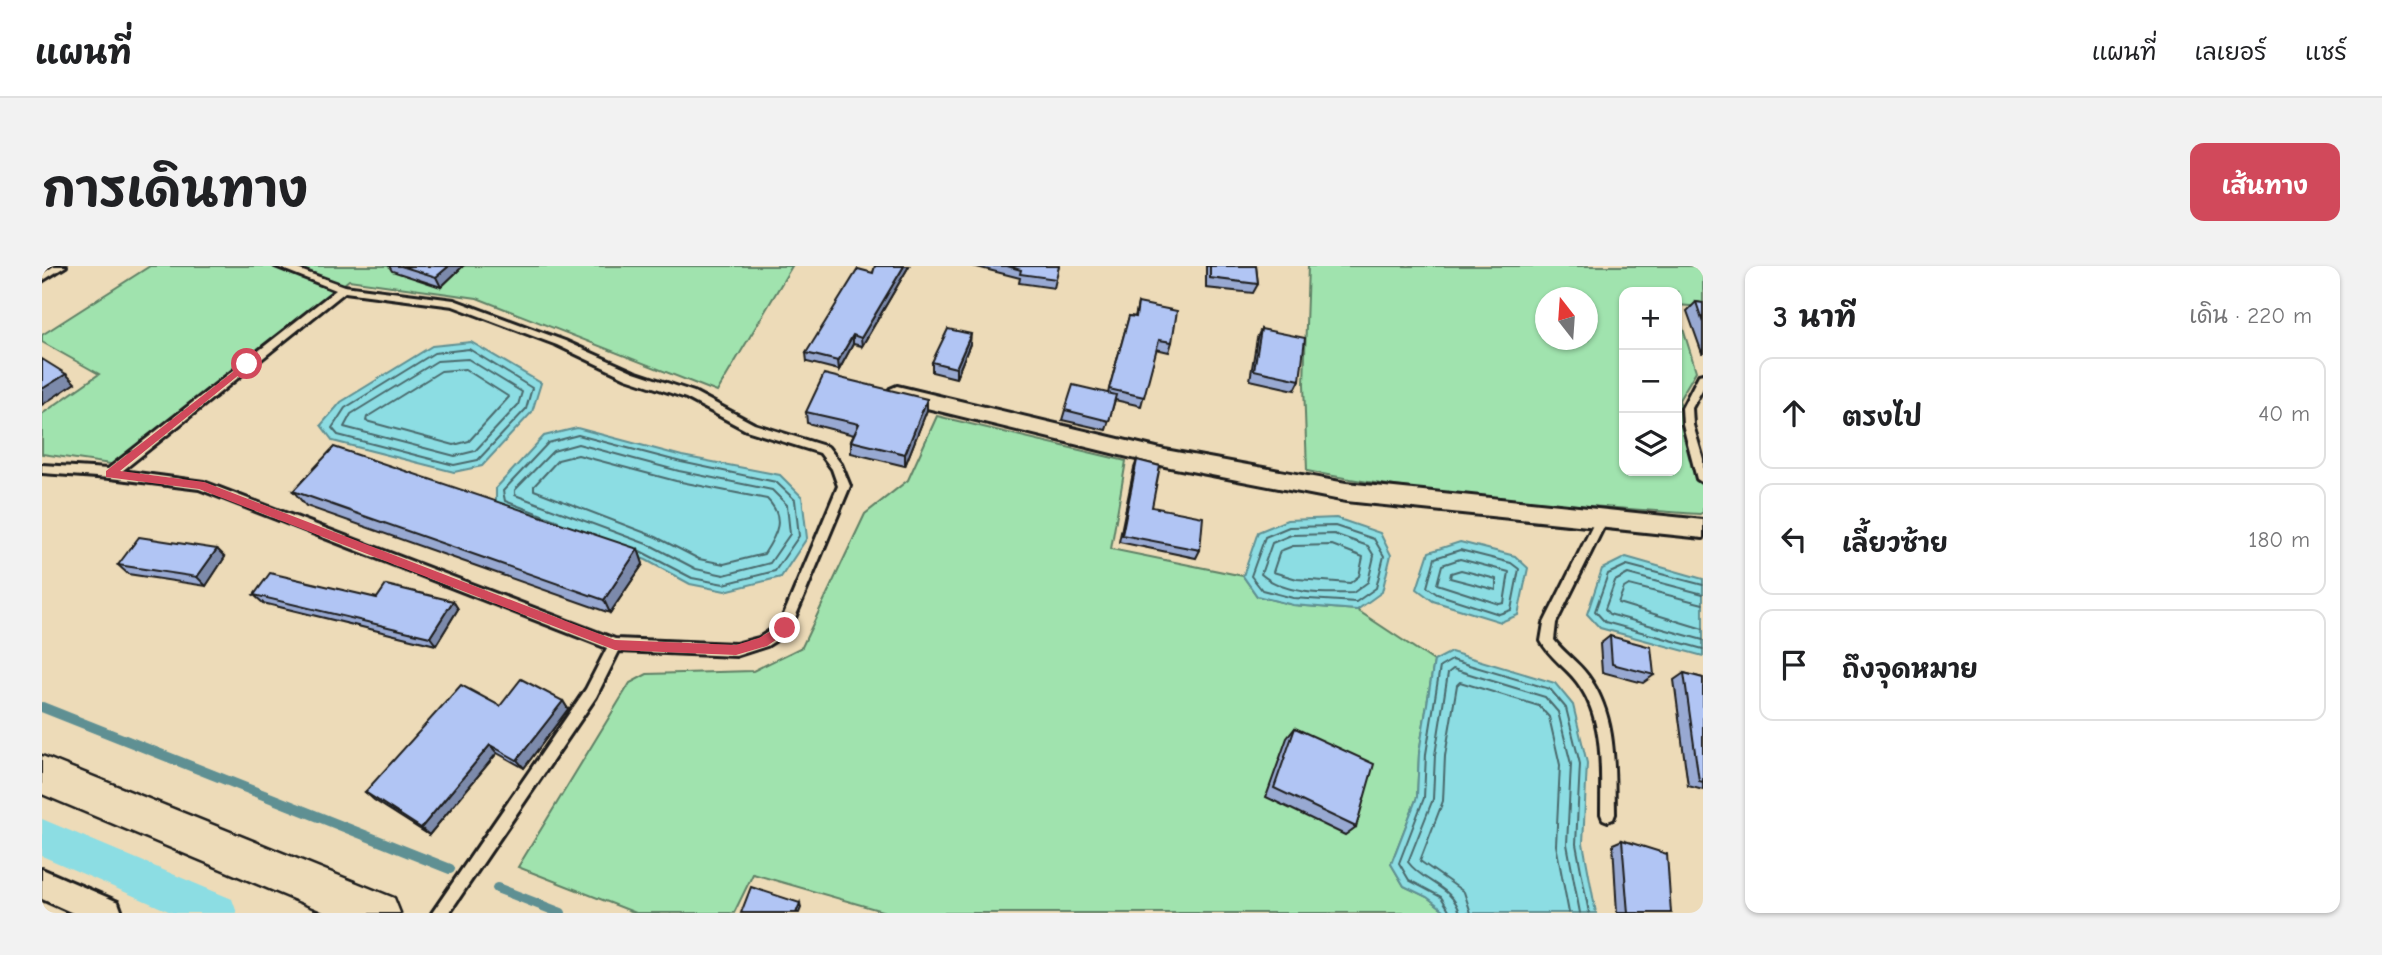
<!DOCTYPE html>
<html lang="th">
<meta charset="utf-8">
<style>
body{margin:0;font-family:"Comic Neue","Playpen Sans Thai",sans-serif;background:#f2f2f2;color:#202124}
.controls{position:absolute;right:21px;top:21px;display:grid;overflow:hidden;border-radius:14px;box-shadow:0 2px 5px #0004}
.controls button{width:63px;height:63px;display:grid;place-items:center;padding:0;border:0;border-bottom:2px solid #e0e0e0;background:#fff;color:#202124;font:35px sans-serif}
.compass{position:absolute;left:1493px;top:21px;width:63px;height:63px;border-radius:50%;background:#fff;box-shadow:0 2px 5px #0004;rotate:343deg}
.stop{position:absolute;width:21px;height:21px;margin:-16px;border:5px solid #d1495b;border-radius:50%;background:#fff}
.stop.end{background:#d1495b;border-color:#fff;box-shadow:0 2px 7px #0008}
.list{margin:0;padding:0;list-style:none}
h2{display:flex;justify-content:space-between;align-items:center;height:91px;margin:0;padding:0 28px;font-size:30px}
h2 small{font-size:23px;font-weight:400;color:#757577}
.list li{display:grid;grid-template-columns:46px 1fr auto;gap:21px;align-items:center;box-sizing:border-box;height:112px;margin:0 14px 14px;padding:0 14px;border:2px solid #e0e0e0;border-radius:14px}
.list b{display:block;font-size:26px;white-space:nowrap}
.list em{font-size:23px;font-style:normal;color:#757577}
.icon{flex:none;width:38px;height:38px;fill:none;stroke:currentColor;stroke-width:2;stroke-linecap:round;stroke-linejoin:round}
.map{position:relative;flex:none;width:1661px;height:647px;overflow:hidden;border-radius:14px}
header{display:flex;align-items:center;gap:42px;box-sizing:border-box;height:98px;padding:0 35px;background:#fff;border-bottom:2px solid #e0e0e0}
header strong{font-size:33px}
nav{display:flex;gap:38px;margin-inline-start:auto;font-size:24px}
.intro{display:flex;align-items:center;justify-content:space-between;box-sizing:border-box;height:168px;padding:0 42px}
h1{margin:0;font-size:49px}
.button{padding:18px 32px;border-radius:14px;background:#d1495b;color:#fff;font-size:24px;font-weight:700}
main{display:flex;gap:42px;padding:0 42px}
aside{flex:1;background:#fff;border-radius:14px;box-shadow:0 2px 5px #0004}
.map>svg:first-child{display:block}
.green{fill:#a0e3ae;stroke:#5e8065;stroke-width:2;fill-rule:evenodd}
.water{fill:#8cdde3;stroke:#5f9093;stroke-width:2}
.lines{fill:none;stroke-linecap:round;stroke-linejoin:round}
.shore{stroke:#49696c;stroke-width:2}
.stream{stroke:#5f9093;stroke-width:10}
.canal{fill:#8cdde3;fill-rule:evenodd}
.service-casing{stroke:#1c1c1c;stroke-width:6}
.minor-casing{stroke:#1c1c1c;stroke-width:6}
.secondary-casing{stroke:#1c1c1c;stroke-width:5}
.service{fill:#eddbb8;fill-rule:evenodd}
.minor{fill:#eddbb8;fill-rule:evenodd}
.secondary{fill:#eddbb8;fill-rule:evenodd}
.wall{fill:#98a9d2;stroke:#1c1c1c;stroke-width:2}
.shaded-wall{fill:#7c8aab;stroke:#1c1c1c;stroke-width:2}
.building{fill:#b1c5f4;stroke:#1c1c1c;stroke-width:2}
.route{fill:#d1495b}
</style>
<header>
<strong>แผนที่</strong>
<nav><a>แผนที่</a><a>เลเยอร์</a><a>แชร์</a></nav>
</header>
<div class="intro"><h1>การเดินทาง</h1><a class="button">เส้นทาง</a></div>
<main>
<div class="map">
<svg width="1661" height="647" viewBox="0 0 1661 647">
<rect width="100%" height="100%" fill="#eddbb8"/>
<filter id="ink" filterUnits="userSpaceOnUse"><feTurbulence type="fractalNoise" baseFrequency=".0143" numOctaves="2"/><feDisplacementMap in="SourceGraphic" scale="14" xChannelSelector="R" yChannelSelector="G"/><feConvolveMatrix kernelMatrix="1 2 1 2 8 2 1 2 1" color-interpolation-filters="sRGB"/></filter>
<g filter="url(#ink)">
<g class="green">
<polygon points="108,0 750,0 675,126 435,32 307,14 75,199 0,188 0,148 57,108 0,76 0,69"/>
<path d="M1266,0h395v41l-26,-2v-13h-53v179h53v-162l19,62 -17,29 24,81v31l-3,2c-131,-9 -264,-17 -393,-43l-3,-87zM1504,32h42v42h-42z"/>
<polygon points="895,150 1084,195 1069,283 1201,310 1215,330 1251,339 1315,344 1392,395 1377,487 1375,531 1349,598 1362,620 1385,631 1406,647 847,647 711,608 692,647 594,647 476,601 588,417 605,408 711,405 760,381 823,248 866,214"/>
</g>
<g class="water">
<polygon points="429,76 499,117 490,146 440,200 412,206 291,175 279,159 299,136 390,80"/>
<polygon points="535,162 640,190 738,209 760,231 765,272 739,311 683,325 648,318 604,294 454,239 454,222 502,170"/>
<polygon points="1294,252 1338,267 1349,289 1340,326 1315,344 1251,339 1215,330 1201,310 1216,266 1245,254"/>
<polygon points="1418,276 1473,290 1486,302 1476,349 1459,356 1391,335 1375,323 1387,286"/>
<polygon points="1584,291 1661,313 1661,390 1558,362 1545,348 1560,303"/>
<polygon points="1409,386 1513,417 1531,439 1545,497 1541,577 1554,647 1406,647 1385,631 1362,620 1349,598 1375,531 1377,487 1392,395"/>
</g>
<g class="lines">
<g class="shore">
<polygon points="427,83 490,122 484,143 436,194 412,199 296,169 290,162 303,142 392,87"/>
<polygon points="426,93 480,126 476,139 433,185 413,190 302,161 309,148 395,95"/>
<polygon points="423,103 467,131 427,175 412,179 324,155 325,151 399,105"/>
<polygon points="536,178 637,205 730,224 745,239 748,268 728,297 682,309 654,303 610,280 473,229 473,224 511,185"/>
<path d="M536,189l98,26 91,18c19,19 10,35 -3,55l-40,10 -25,-5 -43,-22 -122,-47v-4l24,-26z"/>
<polyline points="516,255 463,235 461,225 506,177 536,169 639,196 734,216 753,234 757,270 733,305 682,318 650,312 598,285"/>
<polygon points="1293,260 1332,273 1342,290 1334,322 1314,336 1251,332 1220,324 1209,310 1223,271 1247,261"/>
<path d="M1292,268l34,12 6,10 -6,26 -15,11c-30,1 -68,2 -92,-19l11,-31 19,-8z"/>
<polygon points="1290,279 1321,291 1317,310 1308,317 1255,313 1231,306 1238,285 1251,280"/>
<polygon points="1418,284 1469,297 1477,303 1469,344 1457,348 1395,328 1385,321 1393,292"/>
<polygon points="1418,293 1467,306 1462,337 1457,338 1395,318 1400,299"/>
<polygon points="1419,304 1454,313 1454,324 1408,312 1409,307"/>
<polyline points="1661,319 1585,299 1566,308 1553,345 1563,356 1661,383"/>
<polyline points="1661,328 1586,308 1573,315 1563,343 1567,348 1661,374"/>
<polyline points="1661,338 1587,319 1582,322 1576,337 1661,363"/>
<polyline points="1409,647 1399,631 1367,614 1357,597 1382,532 1384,488 1398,401 1410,394 1508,423 1524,442 1538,498 1534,578 1547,647"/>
<path d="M1418,647c-7,-27 -37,-30 -52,-51l25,-63 2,-44 13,-82 5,-4 92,28 13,15 13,52 -4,80 13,69"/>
<polyline points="1429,647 1422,626 1378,595 1401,535 1403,490 1415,419 1418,416 1497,440 1507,451 1518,499 1514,579 1527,647"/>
</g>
<g class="stream">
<polyline points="0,441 408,603"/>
<polyline points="455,622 519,647"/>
</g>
<polygon class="canal" points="0,553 190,633 195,647 131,647 0,590"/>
<defs>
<g id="service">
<polygon points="12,0 24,0 0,15 0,8"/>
<path d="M233,0h14l55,20 110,14 111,41 69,31 60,20 60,32 74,23 13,17 9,22 -61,146 -22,14 -31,10 -117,-5 -23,46 -147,216h-17l154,-224 21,-41 -408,-159 -89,-11 -68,-5v-8l66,4 228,-179zM303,26l108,14 104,39 69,33 60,20 60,32 74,23 12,16 6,17 -58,138 -21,14 -23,6 -121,-5 -411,-157 -82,-11z"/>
<polygon points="1661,108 1661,122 1650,142 1651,159 1661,193 1661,217 1655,213 1641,159 1640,142 1657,109"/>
<path d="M1559,249l6,5 -51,103 -2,17c10,13 24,22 34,36 29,40 26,90 27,138l-2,5 -5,2 -5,-2 -2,-5c0,-44 4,-95 -24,-132 -11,-15 -28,-25 -36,-41l3,-18 53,-106z"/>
</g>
<g id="minor">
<polygon points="855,120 1123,184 1304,217 1661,254 1661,272 1304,235 1123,200 848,133 844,128 848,123"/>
<polygon points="0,603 76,636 80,647 31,647 0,633"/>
</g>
<polygon id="secondary" points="0,490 352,632 358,647 285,647 0,528"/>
</defs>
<use href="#service" class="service-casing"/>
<use href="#minor" class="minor-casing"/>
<use href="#secondary" class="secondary-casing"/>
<use href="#service" class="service"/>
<use href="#minor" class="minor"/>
<use href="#secondary" class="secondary"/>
</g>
<g class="wall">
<polygon points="347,0 421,0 399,21 350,5"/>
<polygon points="833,0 867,0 820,80 811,78 797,104 765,96 764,87 831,7"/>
<polygon points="931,0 1017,0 1012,22 977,17 978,12"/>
<polygon points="1164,0 1214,0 1216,18 1211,27 1164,22"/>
<polygon points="1654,36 1661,37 1661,87 1660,87 1645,45"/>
<polygon points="1096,37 1130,76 1127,86 1114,83 1099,140 1073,134 1064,164 1020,154 1023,144 1066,127 1087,50 1093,51"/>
<polygon points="1219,63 1258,114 1253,124 1208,114 1215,72"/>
<polygon points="928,78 914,112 890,106 890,96"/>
<polygon points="885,144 863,200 809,187 809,175 812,169 765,157 764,146"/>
<polygon points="1095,194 1110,241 1158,284 1154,292 1077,276 1092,202"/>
<polygon points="251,225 596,283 601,298 568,347 264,240"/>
<polygon points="175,283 183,291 164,320 86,308 76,299"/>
<polygon points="212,329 335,332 411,335 416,343 394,379 221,337"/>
<polygon points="1568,370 1612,409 1601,417 1560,406 1558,378"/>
<polygon points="1642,407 1661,412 1661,524 1646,520 1632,414"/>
<polygon points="521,435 526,443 482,502 455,487 387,569 332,534 323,526 458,440"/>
<polygon points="1253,462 1314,561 1303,569 1224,531 1245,472"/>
<polygon points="1580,574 1629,647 1575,647 1571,578"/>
</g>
<g class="shaded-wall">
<polygon points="407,0 421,0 399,21 394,11"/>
<polygon points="862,0 867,0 820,80 819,72"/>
<polygon points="929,68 928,78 914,112 914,102"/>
<polygon points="811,69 811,78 797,104 796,95"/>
<polygon points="24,108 33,117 0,139 0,123"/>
<polygon points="885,133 885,144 863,200 863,188"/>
<polygon points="175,283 183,291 164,320 155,311"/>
<polygon points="596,283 601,298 568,347 562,334"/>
<polygon points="411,335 416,343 394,379 388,371"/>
<polygon points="521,435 526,443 482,502 475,494"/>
<polygon points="448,479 455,487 387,569 379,562"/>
<polygon points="758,637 759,642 757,647 754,647"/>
</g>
<g class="building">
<polygon points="359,0 407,0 394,11"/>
<polygon points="833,0 862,0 819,72 811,69 796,95 764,87 816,3 831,7"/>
<polygon points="965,0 1017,0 1014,13 978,8 979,4"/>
<polygon points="1168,0 1214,0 1216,18 1168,12"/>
<polygon points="1654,36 1661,37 1661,57"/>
<polygon points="1096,37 1135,45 1130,76 1117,74 1102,131 1067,123 1087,50 1094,51"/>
<polygon points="906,63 929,68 914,102 890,96"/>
<polygon points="1219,63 1263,72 1258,114 1212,104"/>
<polygon points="0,93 24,108 0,123"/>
<polygon points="782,108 885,133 863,188 809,175 817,158 764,146"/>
<polygon points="1031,119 1074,129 1067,155 1023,144"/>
<polygon points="292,181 596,283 562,334 251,225"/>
<polygon points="1095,194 1118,200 1110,241 1161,251 1158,284 1080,269"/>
<polygon points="97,271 175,283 155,311 76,299"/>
<polygon points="228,307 335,332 344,319 411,335 388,371 212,329"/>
<polygon points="1568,370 1609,381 1612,409 1570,398"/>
<polygon points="1642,407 1661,412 1661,516 1657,515"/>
<polygon points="479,413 521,435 475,494 448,479 379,562 323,526 419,419 458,440"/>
<polygon points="1253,462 1332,498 1314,561 1232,522"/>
<polygon points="1580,574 1625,588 1629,647 1586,647"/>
<polygon points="709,621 758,637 754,647 699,647"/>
</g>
</g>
<polygon class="route" points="205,95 210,98 208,100 78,205 162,216 573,374 694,379 717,372 743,357 747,358 747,365 725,380 694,389 573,384 157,223 64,211 64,205"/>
</svg>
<div class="controls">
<button>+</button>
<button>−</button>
<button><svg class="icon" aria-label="layers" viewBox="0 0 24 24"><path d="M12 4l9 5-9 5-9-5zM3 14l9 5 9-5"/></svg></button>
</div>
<svg class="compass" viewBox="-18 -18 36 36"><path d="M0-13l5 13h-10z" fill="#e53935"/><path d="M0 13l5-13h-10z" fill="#757577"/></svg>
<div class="stop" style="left:205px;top:98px"></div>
<div class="stop end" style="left:743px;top:362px"></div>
</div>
<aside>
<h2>3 นาที<small>เดิน · 220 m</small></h2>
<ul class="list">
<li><svg class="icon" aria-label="ahead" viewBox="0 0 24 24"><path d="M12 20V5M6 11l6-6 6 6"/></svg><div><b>ตรงไป</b></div><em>40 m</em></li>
<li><svg class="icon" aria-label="left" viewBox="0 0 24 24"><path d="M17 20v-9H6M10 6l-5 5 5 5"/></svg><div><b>เลี้ยวซ้าย</b></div><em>180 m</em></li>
<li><svg class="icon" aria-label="arrive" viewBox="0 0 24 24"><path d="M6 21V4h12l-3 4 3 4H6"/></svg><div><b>ถึงจุดหมาย</b></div></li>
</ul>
</aside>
</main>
